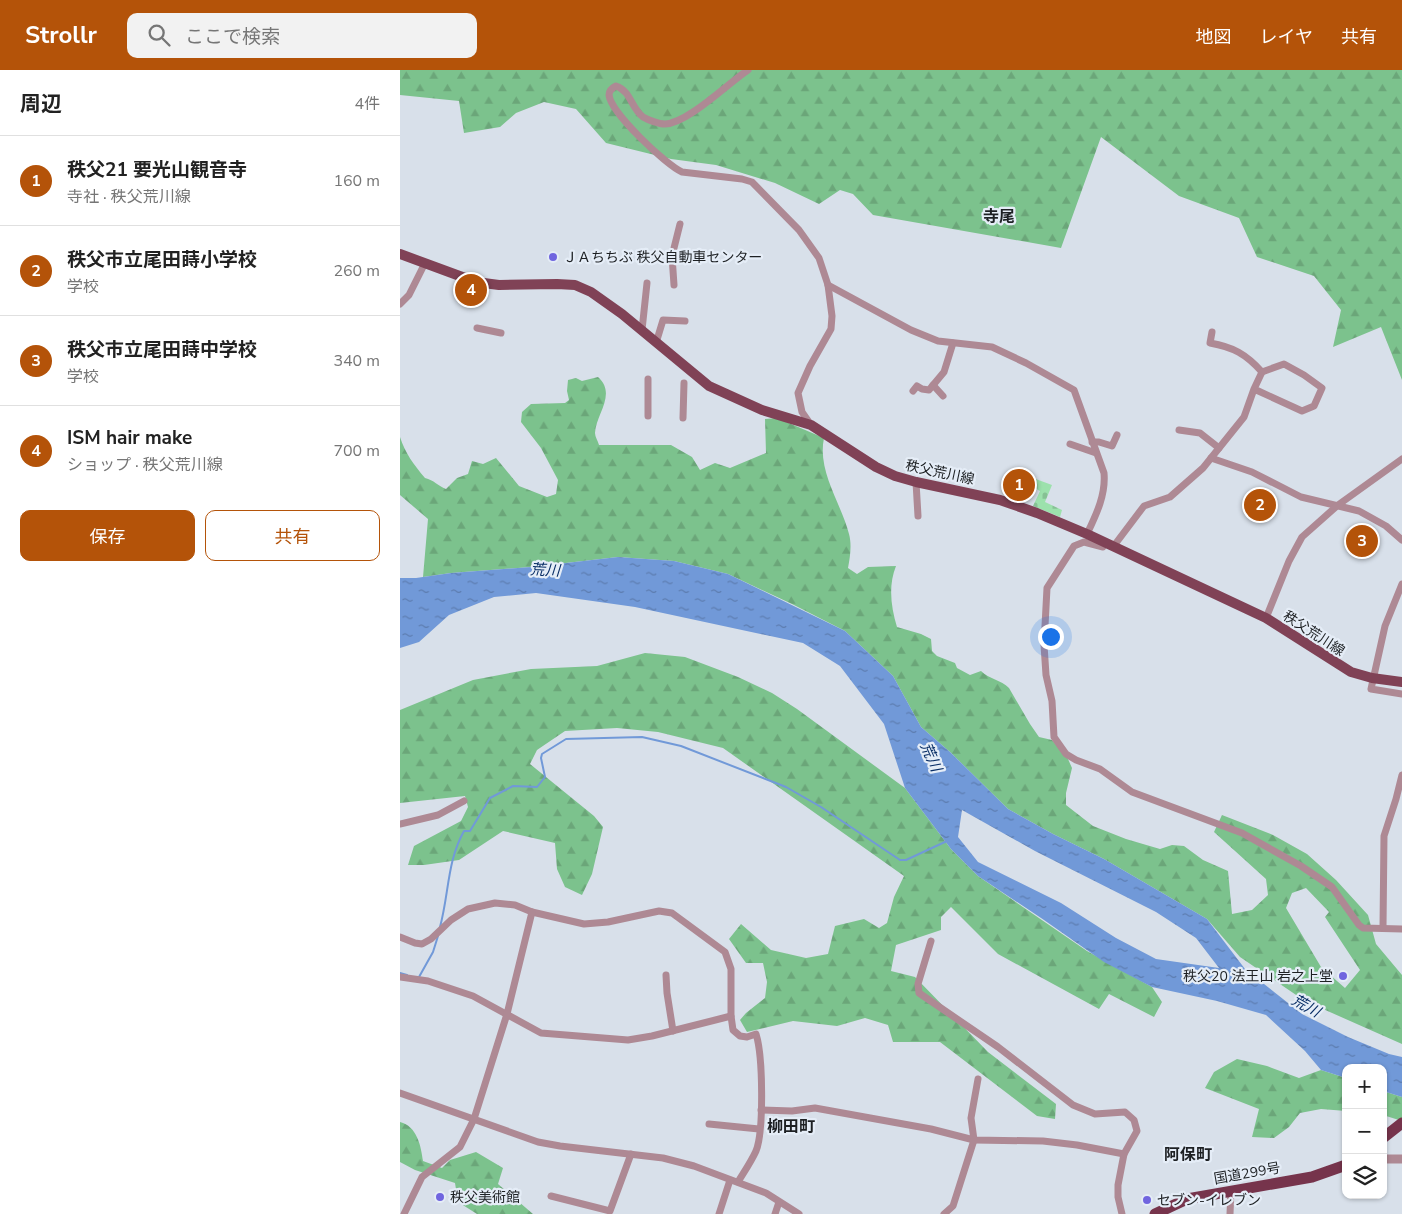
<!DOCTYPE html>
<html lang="ja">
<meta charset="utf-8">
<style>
body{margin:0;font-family:"Nunito Sans","Noto Sans JP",sans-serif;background:#f2f2f2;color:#222}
.controls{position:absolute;right:15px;bottom:15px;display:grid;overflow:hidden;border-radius:10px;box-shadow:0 1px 4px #0004}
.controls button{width:45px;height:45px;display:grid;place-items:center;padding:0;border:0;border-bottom:1px solid #e0e0e0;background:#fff;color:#222;font:25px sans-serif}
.you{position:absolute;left:650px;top:566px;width:18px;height:18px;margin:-12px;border:4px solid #fff;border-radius:50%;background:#1a73e8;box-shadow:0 0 0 8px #1a73e833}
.badge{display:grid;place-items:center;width:32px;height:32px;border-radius:50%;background:#b45309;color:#fff;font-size:16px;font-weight:700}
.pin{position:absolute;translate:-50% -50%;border:2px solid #fff;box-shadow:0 1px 5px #0006}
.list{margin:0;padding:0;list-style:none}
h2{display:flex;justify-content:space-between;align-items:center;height:65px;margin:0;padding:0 20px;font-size:21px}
h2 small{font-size:16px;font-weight:400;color:#767676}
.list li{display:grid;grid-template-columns:32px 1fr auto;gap:15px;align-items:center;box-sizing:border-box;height:90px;padding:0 20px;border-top:1px solid #e0e0e0}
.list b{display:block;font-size:19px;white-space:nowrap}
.list p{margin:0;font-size:16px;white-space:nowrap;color:#767676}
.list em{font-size:16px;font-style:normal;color:#767676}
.actions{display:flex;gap:10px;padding:15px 20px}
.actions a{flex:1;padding:11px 0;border:1px solid #b45309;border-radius:10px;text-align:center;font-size:18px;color:#b45309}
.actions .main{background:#b45309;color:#fff}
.icon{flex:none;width:28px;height:28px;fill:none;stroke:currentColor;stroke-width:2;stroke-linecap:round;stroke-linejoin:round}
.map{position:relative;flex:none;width:1002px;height:1144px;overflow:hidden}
header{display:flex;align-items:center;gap:30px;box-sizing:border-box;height:70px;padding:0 25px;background:#b45309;color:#fff}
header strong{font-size:24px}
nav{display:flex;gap:28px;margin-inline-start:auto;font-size:18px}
.search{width:350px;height:45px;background:#f2f2f2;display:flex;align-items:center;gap:12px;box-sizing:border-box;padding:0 18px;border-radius:10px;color:#767676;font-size:19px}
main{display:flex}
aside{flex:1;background:#fff}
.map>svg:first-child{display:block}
.forest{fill:url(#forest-firs);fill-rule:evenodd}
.cemetery{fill:url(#cemetery-stones)}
.water{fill:url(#water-ripples);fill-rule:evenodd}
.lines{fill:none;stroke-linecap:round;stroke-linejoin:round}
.stream{stroke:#7199d8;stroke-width:2}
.minor{stroke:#ae8994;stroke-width:7}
.tertiary{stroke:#ae8994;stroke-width:9}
.primary{stroke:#804256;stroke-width:10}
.trunk{stroke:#76344c;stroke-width:11}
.poi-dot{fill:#7065df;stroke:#e5edf7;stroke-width:2}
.labels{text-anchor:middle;stroke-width:4.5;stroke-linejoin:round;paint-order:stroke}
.poi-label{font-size:14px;fill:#1d2023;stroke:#e5edf7;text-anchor:start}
.street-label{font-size:14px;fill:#1d2023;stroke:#e5edf7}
.water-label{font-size:15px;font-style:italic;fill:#082d65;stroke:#e5edf7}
.quarter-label{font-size:16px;font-weight:bold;fill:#1d2023;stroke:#e5edf7}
</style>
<header>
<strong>Strollr</strong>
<div class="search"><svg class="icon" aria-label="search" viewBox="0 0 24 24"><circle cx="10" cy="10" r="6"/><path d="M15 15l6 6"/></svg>ここで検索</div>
<nav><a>地図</a><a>レイヤ</a><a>共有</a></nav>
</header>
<main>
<aside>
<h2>周辺<small>4件</small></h2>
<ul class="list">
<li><span class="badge">1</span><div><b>秩父21 要光山観音寺</b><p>寺社 · 秩父荒川線</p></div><em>160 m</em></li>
<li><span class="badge">2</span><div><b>秩父市立尾田蒔小学校</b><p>学校</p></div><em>260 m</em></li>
<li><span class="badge">3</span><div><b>秩父市立尾田蒔中学校</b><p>学校</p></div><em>340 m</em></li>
<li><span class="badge">4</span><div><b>ISM hair make</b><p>ショップ · 秩父荒川線</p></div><em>700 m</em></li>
</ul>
<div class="actions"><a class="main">保存</a><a>共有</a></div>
</aside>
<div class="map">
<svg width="1002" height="1144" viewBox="0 0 1002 1144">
<defs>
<pattern id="forest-firs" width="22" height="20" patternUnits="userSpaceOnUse" patternTransform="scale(1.25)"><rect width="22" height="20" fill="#7cc28d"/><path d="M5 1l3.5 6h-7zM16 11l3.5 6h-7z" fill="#6ba679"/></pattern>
<pattern id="cemetery-stones" width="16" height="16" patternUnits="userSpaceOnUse" patternTransform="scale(1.25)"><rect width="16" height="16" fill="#9ce1ac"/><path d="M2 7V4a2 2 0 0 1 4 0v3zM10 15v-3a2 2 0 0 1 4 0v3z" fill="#86c194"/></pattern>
<pattern id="water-ripples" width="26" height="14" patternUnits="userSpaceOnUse" patternTransform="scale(1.25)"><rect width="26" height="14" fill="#7199d8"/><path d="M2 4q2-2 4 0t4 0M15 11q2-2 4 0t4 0" fill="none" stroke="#5c7caf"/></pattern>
</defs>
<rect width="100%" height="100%" fill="#d8e0ea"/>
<g class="forest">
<polygon points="0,0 1002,0 1002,310 981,257 933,277 941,240 914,206 857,187 839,148 779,126 701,67 661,178 473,145 453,124 440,120 419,134 375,113 316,95 271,89 206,73 176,39 144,32 116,43 100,57 64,63 59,31 0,25"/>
<path d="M198,307c19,17 -2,37 -3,56 0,4 3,8 4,12h72l21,12 8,13 15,-7 15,5 36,-15 -1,-34 12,-1 47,20c-7,33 17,65 25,96 3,11 1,23 -1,34l9,6 11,-7 28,-1c-8,20 -5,41 1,61l24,7 10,5 1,12 5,5 18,7 2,5 13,7 11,-4c8,8 20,9 28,17l21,36 9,13 13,3 16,19 4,9 -6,25v12l27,21 33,13 34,10 12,-4 12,1 19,14 25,11 4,43 20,-4 16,-15 -2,-16 -52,-47 8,-17 51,20 34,19 29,26 32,35 8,29 26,31v69l-97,-43 -65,-44 -33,-38 -103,-60 -51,-25 -45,-25 -58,-57 -29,-25 -28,-51 -48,-45 -53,-27 -64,-30 -54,-13 -56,-4 -87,10 -80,6 -28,4 5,-58 -28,-24v-58c5,16 14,28 25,41 9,2 13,8 21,11l11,-11 11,-4 4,-13 11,3 13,-6 23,28 28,11 9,-3 2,-14 -17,-32 -20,-26 1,-10 9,-8 34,-1 4,-3 -2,-9 1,-11 8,-2 6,3zM906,818l23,24 -4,5 35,53 -15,18 -24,-21 -35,-59 6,-15z"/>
<polygon points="245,583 285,587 338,607 372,623 397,639 505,718 551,779 578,806 687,881 752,917 762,932 754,947 709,924 699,939 598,884 551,837 541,847 541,860 496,875 491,901 515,907 588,982 656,1034 655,1049 637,1046 540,972 493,972 488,955 465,948 437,956 393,951 347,962 340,950 346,943 365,928 367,912 363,893 346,893 329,869 341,854 371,880 406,888 428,884 435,856 464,849 479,858 487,853 494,827 504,806 323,678 258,662 217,658 165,661 137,680 130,694 194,746 203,757 192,804 182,825 165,817 157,799 155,773 103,761 59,790 24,795 8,795 14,776 61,751 68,737 65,726 0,733 0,640 73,610 131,599 197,596"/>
<polygon points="837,989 867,996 899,1008 921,1000 946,1008 946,1041 921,1039 900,1043 889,1057 874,1068 852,1067 859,1039 805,1018 814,1002"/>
<polygon points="983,1021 1002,1027 1002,1051 983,1045"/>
<path d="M0,1052c17,4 21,24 23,39l19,7 8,-8 26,-8 27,16 -5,16 35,30h-56l-19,-12 -3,-19 -40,-13 -15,-8z"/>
</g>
<polygon class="cemetery" points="633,408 652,415 645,432 662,440 660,447 633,436 640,421 630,416"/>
<path class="water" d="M218,487l56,4 54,13 117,57 48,45 28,51 29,25 58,57 45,25 51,25 103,60 38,50 57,45 46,23 41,17 13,3v40l-19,-6v-23h-37v10l-25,-8 -16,-19 -39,-36 -49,-14 -65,-14 -48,-25 -60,-42 -66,-44 -27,-27 -46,-61 -21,-64 -44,-58 -37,-23 -168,-36 -99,-14 -42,4 -45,18 -30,27 -19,6v-70h16l35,-5 80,-6zM562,740l73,41 121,61 40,26 23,30 -63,-9 -40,-21 -55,-35 -83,-41 -20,-25z"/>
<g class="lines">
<g class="stream">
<path d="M40,857c9,-33 7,-66 24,-96h6l20,-33 23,-12 24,1 8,-10 -4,-19 1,-4 24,-15 76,-2 39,9 105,41 35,20 79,53h6l41,-19"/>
<polyline points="0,903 7,905"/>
<polyline points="19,907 33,882 38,866"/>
</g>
<g class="minor">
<path d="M348,0c-21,14 -60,53 -83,54 -6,0 -17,-4 -22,-7 -12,-9 -12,-26 -27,-31 -4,2 -7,4 -7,9 2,18 57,70 73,77l60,7 10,3 47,48 20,28 9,27 4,31 -1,13 -21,37 -12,27 4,19 9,13"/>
<polyline points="274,215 272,186 280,154"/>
<path d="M428,215l83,45 27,11 54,6 34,16 48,27 30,83c2,22 -8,42 -17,61"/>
<polyline points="0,234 9,225 25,193"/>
<polyline points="77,258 101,263"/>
<polyline points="242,260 247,213"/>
<path d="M812,262l-2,11c23,4 36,11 52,29"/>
<polyline points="256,273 263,250 285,251"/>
<polyline points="248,309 248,346"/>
<polyline points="533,315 543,326"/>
<polyline points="513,321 517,316 522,319 529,320 544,302 553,273"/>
<polyline points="283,348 284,313"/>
<polyline points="779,360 800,363 819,378"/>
<polyline points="692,372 699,372 712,376 717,365"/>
<polyline points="670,374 696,383"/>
<polyline points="811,388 852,402 901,427 959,441 986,456 1002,470"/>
<polyline points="516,412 518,446"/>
<polyline points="705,473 703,477 684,472 674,476 647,518 644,575 646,605 652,631 654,667 666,684 676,690 700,699 732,722 842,763 901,796 932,817 959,855 963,858 1002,859"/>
<polyline points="713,477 744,436 770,427 803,398 844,347 854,319 902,341 914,336 922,318 904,305 884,294 862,302 854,319"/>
<polyline points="1002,514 985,556 971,619 1002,624"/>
<polyline points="866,548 889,491 902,467 938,435 1002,389"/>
<polyline points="0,754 38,745 64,731"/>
<polyline points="983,857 984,766 996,729 1002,705"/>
<path d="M0,867l15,6 7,1 9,-5 20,-19 17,-11 27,-6 20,2 17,7 52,12 24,-2 51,-11 13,2 53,39 6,17v47l2,14 7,6 7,1 9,-3c7,22 8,97 0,117 -5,11 -12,21 -18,31"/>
<polyline points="531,871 518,914 519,923 598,977 673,1035 695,1044 725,1042 734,1050 737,1061 724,1084 718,1115 718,1127 722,1144"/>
<polyline points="266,905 267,923 273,961"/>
<polyline points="0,907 28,911 73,926 141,963 228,970 252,966 331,946"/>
<polyline points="0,1023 138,1072 160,1076 263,1088 294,1096 366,1123 399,1144"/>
<polyline points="361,1040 392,1041 415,1038 531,1059 574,1070 643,1071 677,1075 724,1084"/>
<polyline points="309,1054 359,1059"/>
<polyline points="151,1126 210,1141 231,1084"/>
<polyline points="4,1144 22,1107 60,1077 74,1049 107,944 132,842"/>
<polyline points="319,1144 330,1110"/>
<polyline points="375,1144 379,1132"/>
<polyline points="544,1144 553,1136 574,1070 571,1048 578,1009"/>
<polyline points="830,1144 831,1120"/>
</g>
<polyline class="tertiary" points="983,1089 1002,1089"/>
<polyline class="primary" points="0,184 76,212 99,215 157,214 175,215 191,222 222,244 309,316 362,340 411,355 476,397 495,406 516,412 600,430 637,443 687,464 866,548 951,602 972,608 1002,612"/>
<g class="trunk">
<polyline points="983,1068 1002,1053"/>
<polyline points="755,1144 787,1129 912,1107 946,1095"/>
</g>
</g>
<g class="poi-dot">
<circle cx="153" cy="187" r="5"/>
<circle cx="943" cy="906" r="5"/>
<circle cx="40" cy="1127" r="5"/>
<circle cx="747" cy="1130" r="5"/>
</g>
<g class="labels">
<g class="poi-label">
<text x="163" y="192">ＪＡちちぶ 秩父自動車センター</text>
<text x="933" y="911" text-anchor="end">秩父20 法王山 岩之上堂</text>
<text x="50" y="1132">秩父美術館</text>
<text x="757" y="1135">セブン-イレブン</text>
</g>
<g class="street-label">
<text transform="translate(540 402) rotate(12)" y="5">秩父荒川線</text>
<text transform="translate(914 563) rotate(33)" y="5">秩父荒川線</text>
<text transform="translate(847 1103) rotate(-10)" y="5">国道299号</text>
</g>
<g class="water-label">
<text transform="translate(145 500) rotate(3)" y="5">荒川</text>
<text transform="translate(531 687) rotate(66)" y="5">荒川</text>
<text transform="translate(906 936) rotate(29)" y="5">荒川</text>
</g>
<g class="quarter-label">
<text x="599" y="152">寺尾</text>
<text x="391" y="1062">柳田町</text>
<text x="788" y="1090">阿保町</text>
</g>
</g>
</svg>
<div class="controls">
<button>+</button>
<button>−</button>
<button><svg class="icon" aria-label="layers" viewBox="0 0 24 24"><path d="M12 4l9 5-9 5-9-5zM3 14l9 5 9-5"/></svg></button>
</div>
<div class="you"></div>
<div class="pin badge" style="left:619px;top:415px">1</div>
<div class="pin badge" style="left:860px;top:435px">2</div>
<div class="pin badge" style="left:962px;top:471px">3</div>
<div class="pin badge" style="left:71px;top:220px">4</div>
</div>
</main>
